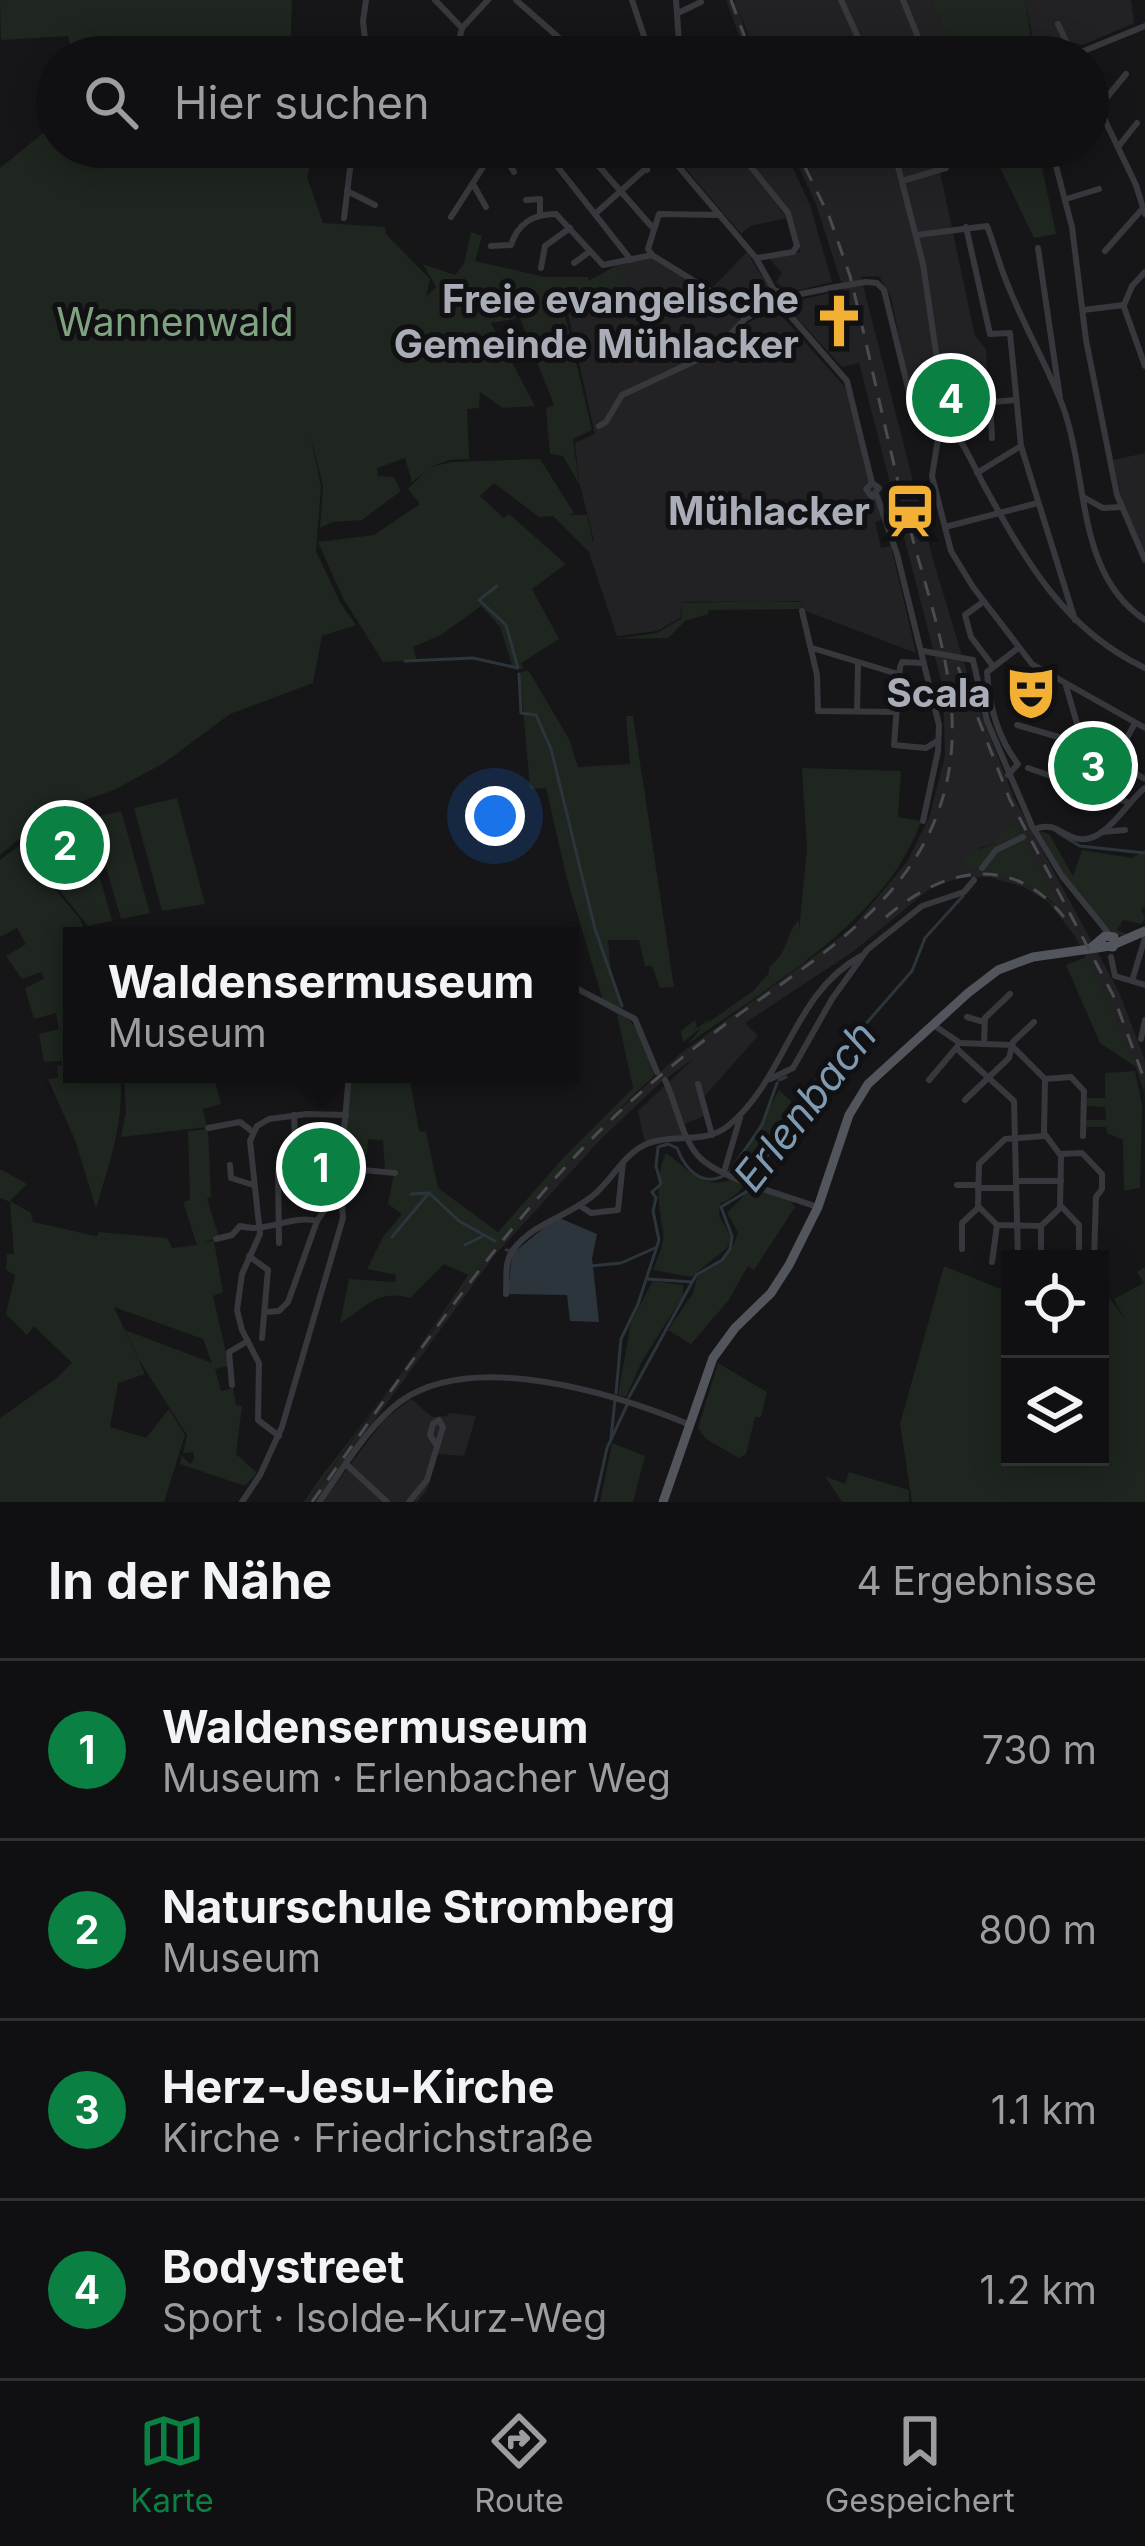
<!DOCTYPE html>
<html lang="de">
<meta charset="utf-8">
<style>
body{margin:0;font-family:Inter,sans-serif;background:#19191b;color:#f1f3f6}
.controls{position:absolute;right:36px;bottom:36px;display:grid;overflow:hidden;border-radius:0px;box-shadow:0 6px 30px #0003}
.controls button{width:108px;height:108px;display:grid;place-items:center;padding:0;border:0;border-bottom:3px solid #303032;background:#101012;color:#f1f3f6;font:60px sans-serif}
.you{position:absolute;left:495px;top:816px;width:42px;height:42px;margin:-30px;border:9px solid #fff;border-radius:50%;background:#1a73e8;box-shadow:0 0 0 18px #1a73e833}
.badge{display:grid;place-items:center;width:78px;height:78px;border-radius:50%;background:#0b8043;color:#fff;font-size:39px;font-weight:700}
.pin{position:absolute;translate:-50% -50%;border:6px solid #fff;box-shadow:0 3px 12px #0006}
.popup{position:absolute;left:63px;top:927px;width:516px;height:156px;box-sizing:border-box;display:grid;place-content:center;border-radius:0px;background:#101012;filter:drop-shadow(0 3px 9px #0005);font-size:39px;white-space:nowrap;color:#9c9d9f}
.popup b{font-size:45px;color:#f1f3f6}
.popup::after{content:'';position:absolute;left:50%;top:100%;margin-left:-24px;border:24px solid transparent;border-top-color:#101012}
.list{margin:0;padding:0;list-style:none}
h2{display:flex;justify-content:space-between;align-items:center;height:156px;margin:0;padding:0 48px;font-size:51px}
h2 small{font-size:39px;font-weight:400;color:#9c9d9f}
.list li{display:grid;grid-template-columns:78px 1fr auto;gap:36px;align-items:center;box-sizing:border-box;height:180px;padding:0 48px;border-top:3px solid #303032}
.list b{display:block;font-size:45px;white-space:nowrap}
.list p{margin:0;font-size:39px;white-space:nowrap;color:#9c9d9f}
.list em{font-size:39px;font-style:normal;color:#9c9d9f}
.icon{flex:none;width:66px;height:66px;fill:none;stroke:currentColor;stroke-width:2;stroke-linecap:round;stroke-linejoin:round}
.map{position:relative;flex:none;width:1145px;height:1502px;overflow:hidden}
.search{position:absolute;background:#101012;box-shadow:0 6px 30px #0003;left:36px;right:36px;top:36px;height:132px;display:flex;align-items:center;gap:30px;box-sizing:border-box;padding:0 42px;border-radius:66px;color:#9c9d9f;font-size:45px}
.sheet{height:876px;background:#101012}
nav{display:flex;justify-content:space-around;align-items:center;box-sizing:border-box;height:168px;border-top:3px solid #303032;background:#101012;font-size:33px;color:#9c9d9f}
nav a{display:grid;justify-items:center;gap:6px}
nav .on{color:#0b8043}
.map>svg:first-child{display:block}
.built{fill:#222225;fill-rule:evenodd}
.green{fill:#1e261f}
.water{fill:#2c353c}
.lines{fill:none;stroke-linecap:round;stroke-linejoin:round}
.stream{stroke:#2c353c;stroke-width:3}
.minor{stroke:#37383d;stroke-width:6}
.major{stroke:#53555c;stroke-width:9}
.rail{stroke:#4a4c52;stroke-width:3;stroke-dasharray:15 12;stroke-linecap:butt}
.minor-bridge{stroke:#37383d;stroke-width:6}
.labels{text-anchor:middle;stroke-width:10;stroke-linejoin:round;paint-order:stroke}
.poi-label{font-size:39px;font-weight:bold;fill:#a8adb8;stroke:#111113;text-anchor:end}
.park-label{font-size:39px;fill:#7fa381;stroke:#111113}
.water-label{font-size:42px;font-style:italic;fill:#7f9bb3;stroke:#111113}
</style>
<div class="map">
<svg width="1145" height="1502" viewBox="0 0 1145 1502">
<rect width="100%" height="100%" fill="#161618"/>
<g class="built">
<polygon points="726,0 733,0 735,5 735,0 931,0 956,57 757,57 738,8 754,57 747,57"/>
<polygon points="1025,0 1131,0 1134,23 1083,45 1071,42 1060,46 1034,45"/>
<polygon points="673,147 732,147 787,218 750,226 741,234 672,152"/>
<polygon points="737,147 783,147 810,205 832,282 791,292 776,283 782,273 768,257 800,252 793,219"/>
<path d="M789,147h138l3,21 9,-1 36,169 11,13 3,56 -40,2 -14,6 -25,-22 -19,-94 -12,-21 -18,1 73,286 41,136 39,99 105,194 26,68v28l-52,-117 -19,-36 -25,-32 -25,-16 -35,-10 -28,1 -28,8 -79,65 -109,72 13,13 -55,62 4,17 -25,10 3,10 -40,8 -7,-32 56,-53 -34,25 -59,56 -107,117 -179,246h-8l189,-258 73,-88 112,-103 169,-123 57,-68 23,-47 15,-59 -2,-68 -84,-325 -17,4 -52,-57 1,-8 51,-12 3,5 -29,-91zM1018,827l43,81 -1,1 -34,-27 -27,-9 -20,-25 17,-5z"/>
<polygon points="747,252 769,288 763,303 746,312 711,289"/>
<polygon points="651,257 730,307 744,325 773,310 779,313 845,387 881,514 881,520 875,522 881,548 891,546 916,653 803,610 801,601 682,602 680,618 657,631 617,636 586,544 594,541 579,481 575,443 595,434 568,314 611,307 626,283 616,266"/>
<polygon points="1145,453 1145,553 1122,500 1113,460"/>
<polygon points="411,1399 432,1417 447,1416 448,1413 476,1416 464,1456 438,1454 427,1490 417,1502 322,1502 384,1420"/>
</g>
<g class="green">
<polygon points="0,0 292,0 290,57 73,57 68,36 1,40"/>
<polygon points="931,0 1025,0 1034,57 956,57"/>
<polygon points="57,122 57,147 315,147 307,177 323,223 385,227 386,234 430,279 426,297 436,287 423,264 455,275 464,264 471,232 482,236 475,261 545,277 589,277 588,281 616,266 627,283 611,307 565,315 592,430 573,439 579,484 563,456 550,454 546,408 554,405 518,313 514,319 491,323 535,406 503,408 480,392 479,408 467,409 469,459 450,460 430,467 452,462 540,459 574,513 570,515 587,515 593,542 586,544 589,552 553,516 539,517 494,483 480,496 504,518 509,514 566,564 532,589 559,639 521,663 523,669 513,668 500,627 481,606 441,635 413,647 417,660 383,662 343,598 318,542 374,535 420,504 408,489 427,470 412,482 405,458 377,468 378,476 394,477 401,491 362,520 333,522 320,528 323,486 310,434 321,486 316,551 341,604 356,625 322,636 313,683 230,714 164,763 114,790 65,807 54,824 18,840 0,855 0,168"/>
<polygon points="980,147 1048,147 1049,155 1040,158 1056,234 1034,238 997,161"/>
<polygon points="765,601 801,602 802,609 709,610 708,614 685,621 668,638 615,639 657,633 681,619 682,603"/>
<polygon points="528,670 569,739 578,767 630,764 626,716 633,716 674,987 660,988 652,966 645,966 639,940 608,940 611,975 622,1009 603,1001 567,879 546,788 530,789 520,673"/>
<path d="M802,768l99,3 -3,46 23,4c-35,101 -152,164 -234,224l15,-18 -33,26 14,-11 -2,-11 14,-11 2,8 12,-9 -3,5 47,-33 16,-18v-6c22,-18 15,-32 30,-47v11l8,-81z"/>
<polygon points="177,798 205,904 162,911 134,808"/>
<polygon points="121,811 150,913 121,919 92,818"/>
<polygon points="84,820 112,921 88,926 55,885 35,837 48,830 65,875 72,874 69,865 79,863 71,823"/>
<path d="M1011,825l7,2 49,91c-29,-37 -61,-42 -104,-51l1,-12 31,-12 5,-12z"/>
<polygon points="1039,831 1049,834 1073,876 1082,850 1132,858 1145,850 1145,906 1141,910 1145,918 1142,924 1123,920 1117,930 1131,936 1115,935 1070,885"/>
<path d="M19,846l61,73 6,17h-14v138h48c5,47 -11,90 -24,134l-21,-68 -27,-61 10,-1 -1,-12 5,-1v-4l-18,1 -5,-28 20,-5 -3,-16 -22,6 -9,-31 19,-9 -3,-7 -19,7 -16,-23 20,-12 -9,-16 -17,9v-77z"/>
<polygon points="1086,957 1142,1074 1145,1094 1136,1067 1100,1043 1066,965"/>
<path d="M598,1003c42,17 46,31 56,73 -137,124 -238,277 -347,426h-3c17,-28 35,-47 55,-74 38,-50 75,-101 109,-153l-24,-11 -34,34c-34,-9 -42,9 -70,25l9,-44 46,3 1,-7 -29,-6 16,-32 19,-23 -14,-10 6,-32 -9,-2 -2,-30 -15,-1 -1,15h-22l6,-80h58l10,57 7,1 12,56 60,44 67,-76 68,-68 -16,-74z"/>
<polygon points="1135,1071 1142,1105 1140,1188 1124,1191 1123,1140 1107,1133 1106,1127 1084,1127 1084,1120 1106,1120 1105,1107 1087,1106 1087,1098 1105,1098 1105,1073"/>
<polygon points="124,1074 213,1074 221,1104 203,1109 207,1127 121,1137 126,1112"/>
<path d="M779,1090l14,13c-17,31 -38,87 -73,101l-1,11 12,22 -4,11 -36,29 -38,-7c4,-11 12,-26 10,-39 -5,-24 -8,-54 3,-78 21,14 33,35 62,28z"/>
<polygon points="208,1129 211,1197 207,1199 219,1237 204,1242 214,1241 223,1292 213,1296 229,1366 215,1369 221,1391 233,1388 236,1405 242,1406 236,1454 257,1473 245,1486 180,1464 182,1456 190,1464 194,1459 193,1452 183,1453 187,1435 139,1360 125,1330 212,1363 203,1339 114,1307 145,1374 118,1383 110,1427 146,1438 169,1409 185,1435 164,1502 0,1502 0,1418 57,1378 72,1363 34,1326 27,1335 6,1314 15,1275 6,1270 7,1254 14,1254 10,1202 0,1198 0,1169 27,1184 10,1201 31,1213 33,1222 91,1235 98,1236 98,1232 167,1238 172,1248 197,1245 183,1202 190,1200 188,1131"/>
<path d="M754,1185l33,12 8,10 -41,63 -6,-4 -20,35 -37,43 -23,-14 25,-37 4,-17c20,-11 35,-20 41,-44l-11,-19z"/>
<polygon points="944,1266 1010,1293 1010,1457 1100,1457 1100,1302 1107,1295 1124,1318 1114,1299 1144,1283 1137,1272 1145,1267 1145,1502 912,1502 900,1424"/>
<polygon points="653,1281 683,1285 683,1296 642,1361 626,1397 618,1395 631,1322"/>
<polygon points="718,1363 767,1392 761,1417 755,1417 746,1454 739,1458 706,1439 698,1428"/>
<polygon points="612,1443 645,1456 633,1502 600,1502"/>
<polygon points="849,1472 909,1490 909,1502 842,1502 825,1476 845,1484"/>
</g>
<polygon class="water" points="557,1217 597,1234 592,1258 599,1322 570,1321 567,1295 508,1294 512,1254"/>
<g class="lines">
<g class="stream">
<polyline points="405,661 473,658 518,668 506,625 479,600 497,586"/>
<polyline points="519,674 521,713 536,715 551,749 595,929 622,1006"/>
<polyline points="1058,833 1080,846 1145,853"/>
<polyline points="779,1080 786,1077"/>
<polyline points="730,1171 762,1125 777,1083"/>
<polyline points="411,1194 427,1193"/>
<polyline points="392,1237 429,1193 459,1221 495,1241"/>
<polyline points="465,1245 485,1235"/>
<polyline points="506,1250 508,1250"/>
<polyline points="591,1266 621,1263 655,1248"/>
<polyline points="648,1279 692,1282"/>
<path d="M616,1393l5,-54 17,-35 21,-64 -6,-29 3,-13 -4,-6 9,-8 -5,-18 2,-19 10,-3 9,4c8,21 25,40 48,27"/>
<polyline points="629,1397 696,1275 722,1260 730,1249 732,1236 721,1207 746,1192 802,1097 912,971 925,938 963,896"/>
<polyline points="611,1438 615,1400"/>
<polyline points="595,1502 607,1448 628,1403"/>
</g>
<g class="minor">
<polyline points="366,0 363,21 367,57"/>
<polyline points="435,0 462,28"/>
<polyline points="516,0 581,57"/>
<polyline points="632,0 651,57"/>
<polyline points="676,0 680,57"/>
<polyline points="841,0 867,57"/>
<polyline points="903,0 926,57"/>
<polyline points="678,13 701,2"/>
<polyline points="1058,24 1072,54"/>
<polyline points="455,57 462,28 488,0"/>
<polyline points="1069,57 1145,26"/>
<polyline points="1088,85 1136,185 1145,214"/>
<polyline points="1099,107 1126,74"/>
<polyline points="1088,131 1105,120"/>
<polyline points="379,147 397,153 417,147"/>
<polyline points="499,147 514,172"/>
<polyline points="542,147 631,260"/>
<polyline points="582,147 652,227"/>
<polyline points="627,147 647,170"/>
<polyline points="662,147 756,258 775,292"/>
<polyline points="735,147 788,213 797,246 793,252 757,258"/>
<polyline points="893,147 923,264 945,413 949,420 947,425 940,426 936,417 945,413"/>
<polyline points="1051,147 1072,227 1086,340 1117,495 1145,560"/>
<polyline points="1118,147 1137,123"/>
<polyline points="902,181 946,168 947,147"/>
<polyline points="473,184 486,207"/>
<polyline points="347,191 375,205"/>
<polyline points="1066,199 1099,189"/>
<polyline points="526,200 540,199 540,214"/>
<polyline points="595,214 670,147"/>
<polyline points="451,217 496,147"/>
<polyline points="344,218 350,169 357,147"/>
<polyline points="966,227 990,334 1010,333 1021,446 977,473"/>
<path d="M917,235l70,-9c8,20 13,42 22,62 16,40 39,79 54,119 26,71 12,166 82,213"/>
<path d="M491,246l20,-1c7,-22 22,-31 45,-31l47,51 49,-10"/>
<polyline points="1038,248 1060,398"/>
<polyline points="1105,251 1144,207"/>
<polyline points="652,255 728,302 745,319"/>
<polyline points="652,255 648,249 659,214 720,215"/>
<polyline points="574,263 589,252"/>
<polyline points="541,268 545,246 570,228"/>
<polyline points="866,282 877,283 884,290 909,392 936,417"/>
<polyline points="786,297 835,287"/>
<polyline points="781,305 785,295 777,291 773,302 781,305 847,381 872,483 879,488 872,497 866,489 872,483"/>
<polyline points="1124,307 1145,366"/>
<polyline points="1083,310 1124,305 1132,286 1145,272"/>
<polyline points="990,402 992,438"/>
<polyline points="944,406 1016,400"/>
<path d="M948,424c16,18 26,43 38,65 41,74 79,141 159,179"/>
<polyline points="599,426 606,422 622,395 712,353 745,319 773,302"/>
<polyline points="940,426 932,476 951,551 973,587 1032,664 1145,728"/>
<polyline points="1021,446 1075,620"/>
<polyline points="877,496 897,554 939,725 938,751 923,821"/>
<polyline points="1085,498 1103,508 1121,507"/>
<polyline points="945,527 1038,503"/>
<polyline points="983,602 965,615 971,637 993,666"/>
<polyline points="802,611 817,675 818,711 896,712"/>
<polyline points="812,648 898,674"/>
<polyline points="973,660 987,721 1032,826 1062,876 1110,935"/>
<polyline points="922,663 902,662 900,667 894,745 926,748 937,741"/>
<polyline points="1066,686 1083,744 1068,779"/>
<polyline points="857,711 858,664"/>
<polyline points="1017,725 1083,744 1145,779"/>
<polyline points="1028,768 1127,802"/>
<path d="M1008,775l10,-11c-21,-27 -29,-58 -31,-92l30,-23"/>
<polyline points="1098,792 1135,723"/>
<path d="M1038,828c17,-5 21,5 37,10 29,9 50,-35 70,-50"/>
<polyline points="1102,832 1125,830"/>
<polyline points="982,868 996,850 1023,837"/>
<polyline points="1111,957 1115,976 1145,985"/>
<polyline points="1132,981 1145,938"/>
<polyline points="570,985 635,1019 657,1072"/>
<polyline points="967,1017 984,1022"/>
<polyline points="935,1026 960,1043 1011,1045 1045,1079 1044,1133 1061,1156 1060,1208 1041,1226 997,1225 978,1206 979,1164 1005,1139 1044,1136"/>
<polyline points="1141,1039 1145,1020"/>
<polyline points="984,1044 985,1018 1010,994"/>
<polyline points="957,1049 1014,1101 1018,1259"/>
<polyline points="770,1079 793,1068 832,999 867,950 922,906 964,892 974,880"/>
<polyline points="1045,1079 1071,1077 1084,1091 1083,1136"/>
<path d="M665,1080c11,23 15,51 30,72 18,26 91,43 122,55"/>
<polyline points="929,1080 957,1047"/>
<polyline points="698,1084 712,1135"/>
<polyline points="965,1100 1009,1058 1013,1042 1034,1022"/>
<polyline points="208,1128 240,1122 253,1132"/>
<polyline points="1060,1154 1082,1153 1102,1174 1102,1189 1096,1197 1094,1259"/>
<polyline points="230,1165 231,1178 253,1185"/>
<polyline points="341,1168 395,1173"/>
<polyline points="724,1172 740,1118"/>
<polyline points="1016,1181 1061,1181"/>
<polyline points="957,1185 977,1185"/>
<polyline points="978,1188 1016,1188"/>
<polyline points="579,1205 591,1213 618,1210 623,1162"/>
<polyline points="1061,1206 1079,1225 1079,1259"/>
<path d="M216,1239l16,-4 8,-9c27,8 51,-12 77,-5"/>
<polyline points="279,1243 278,1169 296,1165 294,1115"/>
<polyline points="962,1249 962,1223 979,1207"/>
<polyline points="249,1256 268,1270 262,1338"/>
<polyline points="1041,1259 1041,1227"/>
<polyline points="992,1262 997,1225"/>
<path d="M506,1294c1,-14 -2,-33 7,-44 22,-29 58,-34 83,-57 18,-16 29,-41 53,-50 25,-10 55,2 79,-17 58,-47 64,-132 133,-170"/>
<polyline points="266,1312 279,1311 288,1302 317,1221 341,1185"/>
<polyline points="232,1385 229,1352 248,1341"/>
<polyline points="279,1436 258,1420 259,1363 242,1330 237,1310 242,1274 260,1234 250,1141 257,1126 269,1119 307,1114 346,1115"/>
<polyline points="347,1465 387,1502"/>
<polyline points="242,1502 260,1475 282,1427 343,1218 340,1176 349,1074"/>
<path d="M319,1502c24,-33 49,-77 82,-101 73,-51 212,-8 287,23"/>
<polyline points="409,1502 427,1480 443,1427 439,1420 433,1424 430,1435 437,1446"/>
</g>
<g class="major">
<polyline points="1115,944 1145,931"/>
<polyline points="1092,947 1105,936 1114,937 1113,947 1103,946"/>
<polyline points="663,1502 713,1358 735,1328 771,1293 789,1265 818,1207 849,1115 868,1084 968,993 998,970 1033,957 1104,947"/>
</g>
<g class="rail">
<polyline points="731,0 752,57"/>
<polyline points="958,667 1010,800 1113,995 1145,1081"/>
<path d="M886,917c57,-49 125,-65 178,0"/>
<path d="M312,1502c83,-115 162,-236 258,-340 45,-50 96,-93 149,-133 97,-73 212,-132 231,-265 12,-86 -26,-175 -46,-258 -19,-76 -35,-154 -54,-230l-21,-60 -34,-69"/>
</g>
<g class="minor-bridge">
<polyline points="835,287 866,282"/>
<polyline points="923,651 973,660"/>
</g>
</g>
<defs>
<symbol id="church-bare" viewBox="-9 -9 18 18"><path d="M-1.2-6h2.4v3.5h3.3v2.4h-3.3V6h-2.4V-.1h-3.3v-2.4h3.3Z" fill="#f2b134" stroke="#111113" stroke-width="2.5" paint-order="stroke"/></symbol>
<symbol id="station-bare" viewBox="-9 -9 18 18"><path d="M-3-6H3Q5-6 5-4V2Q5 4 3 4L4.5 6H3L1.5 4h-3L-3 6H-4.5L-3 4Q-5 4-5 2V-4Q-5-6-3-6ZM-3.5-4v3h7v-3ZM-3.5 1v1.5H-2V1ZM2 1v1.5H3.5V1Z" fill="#f2b134" stroke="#111113" stroke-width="2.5" paint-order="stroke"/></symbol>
<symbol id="theatre-bare" viewBox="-9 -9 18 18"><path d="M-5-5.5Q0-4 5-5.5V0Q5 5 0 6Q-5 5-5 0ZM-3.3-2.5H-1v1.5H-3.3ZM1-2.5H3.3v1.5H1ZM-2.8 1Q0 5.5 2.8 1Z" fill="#f2b134" stroke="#111113" stroke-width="2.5" paint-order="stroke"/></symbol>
</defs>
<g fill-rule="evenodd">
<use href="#church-bare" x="801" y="283" width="76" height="76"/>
<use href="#station-bare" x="872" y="473" width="76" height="76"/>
<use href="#theatre-bare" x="993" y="655" width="76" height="76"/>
</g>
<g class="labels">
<g class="poi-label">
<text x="799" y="313">Freie evangelische<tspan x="799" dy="45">Gemeinde Mühlacker</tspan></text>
<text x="870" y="525">Mühlacker</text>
<text x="991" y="707">Scala</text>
</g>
<g class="park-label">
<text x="175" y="336">Wannenwald</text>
</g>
<g class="water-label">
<text transform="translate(805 1106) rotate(-52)" y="15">Erlenbach</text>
</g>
</g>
</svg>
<div class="controls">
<button><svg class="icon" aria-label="locate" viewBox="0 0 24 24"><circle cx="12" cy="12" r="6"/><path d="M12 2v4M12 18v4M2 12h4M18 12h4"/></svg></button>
<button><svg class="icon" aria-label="layers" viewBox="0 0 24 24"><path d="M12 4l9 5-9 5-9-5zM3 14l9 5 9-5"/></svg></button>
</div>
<div class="you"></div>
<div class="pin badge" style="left:321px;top:1167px">1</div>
<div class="popup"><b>Waldensermuseum</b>Museum</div>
<div class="pin badge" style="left:65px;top:845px">2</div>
<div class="pin badge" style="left:1093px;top:766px">3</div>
<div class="pin badge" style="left:951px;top:398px">4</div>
<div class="search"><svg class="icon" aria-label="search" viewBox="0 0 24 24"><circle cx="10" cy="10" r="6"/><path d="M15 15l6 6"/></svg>Hier suchen</div>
</div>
<section class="sheet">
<h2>In der Nähe<small>4 Ergebnisse</small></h2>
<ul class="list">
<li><span class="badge">1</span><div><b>Waldensermuseum</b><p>Museum · Erlenbacher Weg</p></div><em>730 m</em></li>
<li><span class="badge">2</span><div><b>Naturschule Stromberg</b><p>Museum</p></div><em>800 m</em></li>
<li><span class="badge">3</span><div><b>Herz-Jesu-Kirche</b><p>Kirche · Friedrichstraße</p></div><em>1.1 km</em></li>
<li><span class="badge">4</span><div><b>Bodystreet</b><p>Sport · Isolde-Kurz-Weg</p></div><em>1.2 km</em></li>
</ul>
</section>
<nav>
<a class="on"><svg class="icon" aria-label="map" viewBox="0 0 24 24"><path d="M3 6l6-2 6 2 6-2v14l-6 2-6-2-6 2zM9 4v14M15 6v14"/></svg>Karte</a>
<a><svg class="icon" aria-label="directions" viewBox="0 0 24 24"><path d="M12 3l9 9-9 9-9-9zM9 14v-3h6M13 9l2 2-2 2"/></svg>Route</a>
<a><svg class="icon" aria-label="saved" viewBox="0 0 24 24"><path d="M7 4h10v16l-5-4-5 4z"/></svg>Gespeichert</a>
</nav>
